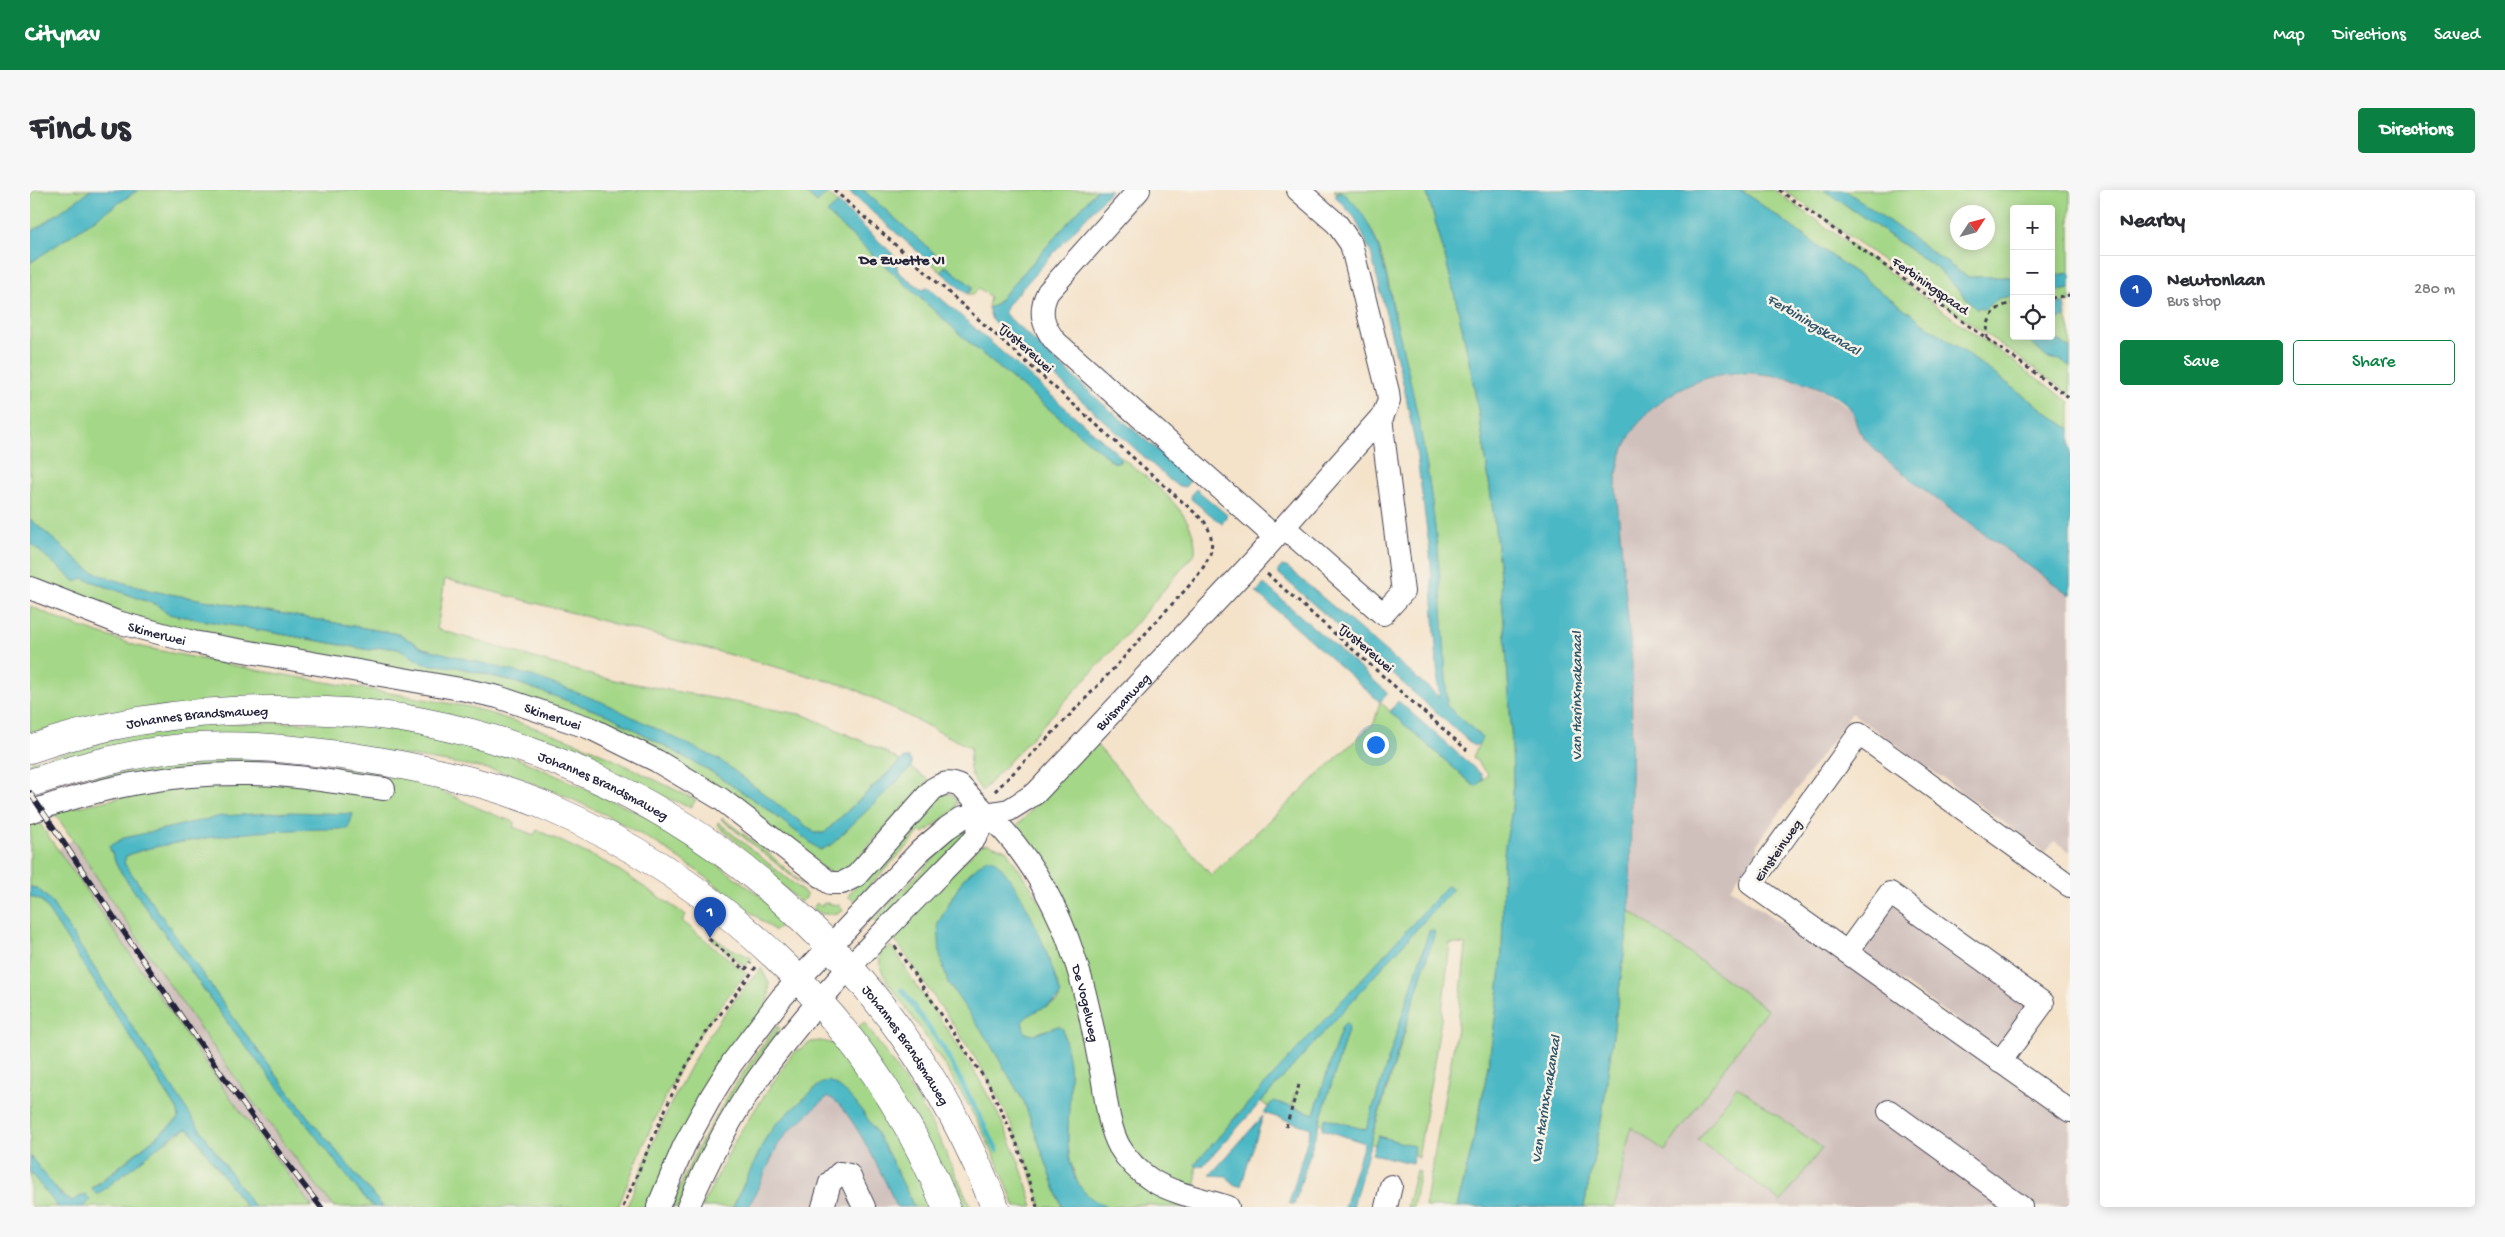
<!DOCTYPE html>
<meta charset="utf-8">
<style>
body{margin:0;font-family:"Gochi Hand",sans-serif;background:#f7f7f7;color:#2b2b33}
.controls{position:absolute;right:15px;top:15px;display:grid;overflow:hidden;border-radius:5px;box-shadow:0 2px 12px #0003}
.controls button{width:45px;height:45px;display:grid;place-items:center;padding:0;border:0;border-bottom:1px solid #e1e1e2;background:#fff;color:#2b2b33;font:25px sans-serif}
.compass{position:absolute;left:1920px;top:15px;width:45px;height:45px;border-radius:50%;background:#fff;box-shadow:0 2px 12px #0003;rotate:54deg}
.you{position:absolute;left:1345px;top:554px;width:18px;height:18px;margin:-12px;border:4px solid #fff;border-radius:50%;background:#1a73e8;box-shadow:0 0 0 8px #1a73e833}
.badge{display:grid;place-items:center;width:32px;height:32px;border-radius:50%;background:#0b8043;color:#fff;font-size:16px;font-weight:700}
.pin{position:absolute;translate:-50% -41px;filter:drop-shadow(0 1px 2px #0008)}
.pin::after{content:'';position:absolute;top:26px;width:18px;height:15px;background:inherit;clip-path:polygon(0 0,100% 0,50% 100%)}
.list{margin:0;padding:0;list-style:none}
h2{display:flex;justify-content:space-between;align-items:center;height:65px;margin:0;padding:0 20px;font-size:21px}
h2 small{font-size:16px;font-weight:400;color:#7c7c81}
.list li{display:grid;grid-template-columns:32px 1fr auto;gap:15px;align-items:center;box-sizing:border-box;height:70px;padding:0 20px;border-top:1px solid #e1e1e2}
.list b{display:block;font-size:19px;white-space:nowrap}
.list p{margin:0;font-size:16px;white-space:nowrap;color:#7c7c81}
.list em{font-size:16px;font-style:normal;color:#7c7c81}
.actions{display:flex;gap:10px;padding:15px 20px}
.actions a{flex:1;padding:11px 0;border:1px solid #0b8043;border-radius:5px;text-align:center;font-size:18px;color:#0b8043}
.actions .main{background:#0b8043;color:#fff}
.icon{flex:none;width:28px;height:28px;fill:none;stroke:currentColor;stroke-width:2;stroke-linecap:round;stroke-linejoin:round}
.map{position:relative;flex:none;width:2040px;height:1017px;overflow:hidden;border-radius:5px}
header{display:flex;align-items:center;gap:30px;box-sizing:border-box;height:70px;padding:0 25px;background:#0b8043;color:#fff}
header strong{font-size:24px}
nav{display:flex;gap:28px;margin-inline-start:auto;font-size:18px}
.intro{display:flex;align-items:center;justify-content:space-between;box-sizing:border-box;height:120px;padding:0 30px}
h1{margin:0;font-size:35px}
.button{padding:12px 22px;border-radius:5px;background:#0b8043;color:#fff;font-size:18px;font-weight:700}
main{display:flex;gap:30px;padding:0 30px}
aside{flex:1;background:#fff;border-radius:5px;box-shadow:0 2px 12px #0003}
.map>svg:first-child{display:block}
.industrial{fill:#d0c0bc}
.green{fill:#a4d787;stroke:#637c61;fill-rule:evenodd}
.water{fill:#4bb8c5;stroke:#366d80}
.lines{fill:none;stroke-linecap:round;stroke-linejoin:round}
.stream{stroke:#4bb8c5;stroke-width:5}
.minor-casing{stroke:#423f50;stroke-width:24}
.major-casing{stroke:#423f50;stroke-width:29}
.path{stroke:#423f50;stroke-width:3;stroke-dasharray:4 4;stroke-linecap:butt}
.minor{stroke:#fff;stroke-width:22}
.major{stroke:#fff;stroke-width:28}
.rail-casing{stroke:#22223b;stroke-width:5.5}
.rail{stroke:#f7f3e8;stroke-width:4;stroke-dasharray:11;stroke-linecap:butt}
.labels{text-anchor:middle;stroke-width:5;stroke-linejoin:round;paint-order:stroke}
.street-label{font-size:14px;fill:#22223b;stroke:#f7f3e8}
.neighbourhood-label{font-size:15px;font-weight:bold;fill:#22223b;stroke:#f7f3e8}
.water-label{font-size:15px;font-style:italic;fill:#30566b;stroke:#f7f3e8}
</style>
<header>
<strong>Citynav</strong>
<nav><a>Map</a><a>Directions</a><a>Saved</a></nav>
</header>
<div class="intro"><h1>Find us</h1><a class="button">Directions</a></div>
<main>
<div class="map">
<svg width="2040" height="1017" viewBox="0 0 2040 1017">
<rect width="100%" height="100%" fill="#f7f3e8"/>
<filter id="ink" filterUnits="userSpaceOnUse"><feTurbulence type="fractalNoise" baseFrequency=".02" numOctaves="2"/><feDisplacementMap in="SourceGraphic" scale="10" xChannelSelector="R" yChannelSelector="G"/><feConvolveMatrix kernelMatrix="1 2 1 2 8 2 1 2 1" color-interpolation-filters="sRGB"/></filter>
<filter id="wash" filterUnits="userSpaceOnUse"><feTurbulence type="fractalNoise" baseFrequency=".0096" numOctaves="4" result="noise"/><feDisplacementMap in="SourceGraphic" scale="20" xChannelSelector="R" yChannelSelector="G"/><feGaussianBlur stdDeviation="1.12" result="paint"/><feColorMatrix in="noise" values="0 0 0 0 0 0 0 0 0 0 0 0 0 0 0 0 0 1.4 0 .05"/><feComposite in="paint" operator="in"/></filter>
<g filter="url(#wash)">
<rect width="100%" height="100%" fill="#f4e2c9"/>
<g class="industrial">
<polygon points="1743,184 1788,197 1821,219 1828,239 1944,336 2040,405 2040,662 2024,651 2016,663 1822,523 1728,653 1728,660 1700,698 1762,741 1767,737 2040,932 2040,1017 1554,1017 1572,926 1600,721 1601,646 1586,278 1590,264 1610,232 1625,215 1646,202 1665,192 1691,185"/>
<polygon points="43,649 85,716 200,880 268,972 304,1017 282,1017 188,891 28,659"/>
<polygon points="1861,692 2024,809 1981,869 1818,753"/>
<polygon points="797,907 801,907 811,914 822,931 847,975 867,1017 719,1017 748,955 757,943"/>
</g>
<g class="green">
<polygon points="6,0 61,0 0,43 0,4"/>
<path d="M108,0h665l14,13 10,-10 11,10 -10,11 146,133 139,115h7l-1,-7c29,25 79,56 76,98l-78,92 -135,146c-13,-17 -14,-22 -11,-43l-120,-61 -406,-108 -8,50 161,48 206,38 78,35 18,11 -76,72h-9l-96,-73 -187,-84 -109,-28 -24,-14 -247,-43 -41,-12 -22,-9 -59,-51v-256z"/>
<polygon points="833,0 1067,0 964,116 958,118 960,107 949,98 944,104 937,104 943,97 915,76 911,82 902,74 906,67 903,62"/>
<path d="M1304,0h92c46,149 69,302 80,458 3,48 7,96 7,145 0,24 -8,47 -10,71 -1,38 1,77 -3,114 -8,77 -23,155 -43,229h-32l33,-185 8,-77 -16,-2 -9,77 -23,138 -4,-2 1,-7 -36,-13 -4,9 -5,-2 35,-111 24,-100 -63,199 -40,-13 -3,6 -4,-1 30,-96 -7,-1 -28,88 -21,-7 2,-14 -4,14 -18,-6 -4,6 -8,-5 192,-214 -215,226 -42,50v23l-21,-6 -23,-11 -22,-24 -11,-26 -12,-70 -93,-221 80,-87 117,133 163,-152 6,-21 93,83 4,1 11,-12 -15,-17 9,-20 -36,-31 1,-6c-7,-129 -19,-250 -50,-375 -7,-30 -11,-64 -24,-92 -7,-14 -22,-29 -33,-42l-4,2z"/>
<polygon points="1711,0 1744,0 2040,212 2040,239"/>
<polygon points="1754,0 1794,0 1908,79 1947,119 1949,117 1954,119 1969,108 1984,106 1984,125 1981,128 1984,146 1994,146 2017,168 2031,170 2040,177 2040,204"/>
<path d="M1815,0h225v83l-19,3v-67h-37v68h-47zM1928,22h30v30h-30z"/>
<polygon points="2040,99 2040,112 2021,115 2021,102"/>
<polygon points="2036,127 2040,141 2040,159 2021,146 2021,130"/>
<polygon points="0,353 46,392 52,388 127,415 138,424 340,460 350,457 368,459 394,474 426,477 482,491 580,526 680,581 733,616 790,660 801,655 881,578 899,590 816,680 802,684 544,524 136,437 58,412 0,387"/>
<polygon points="0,416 36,432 107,456 226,480 440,517 518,542 560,558 666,610 661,617 608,597 331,513 0,550"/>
<polygon points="328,532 476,563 633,634 758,727 745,741 676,687 628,654 578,626 533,605 479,584 448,577 294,552 0,583 0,572 68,554 68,552 158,534"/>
<polygon points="188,566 349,580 337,589 285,582 0,614 0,605 107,575"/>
<path d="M364,583c42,11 78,36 121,49l-2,5 21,8 3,-5 74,35 75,50 -4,6 64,52c-17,22 -35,44 -50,67 -32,53 -55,110 -78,167h-235l-75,-90 -73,-97 -111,-157 2,-7c45,-20 103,-20 151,-27 26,-4 51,-10 76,-15l-244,32 9,22 111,157 144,182h-39c-78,-96 -148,-198 -218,-300 -20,-30 -39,-62 -60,-92l-18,6 180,260 94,126h-58l-63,-90 -141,-217 -13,-12 -7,-1v-66l24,-9 119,-26 209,-5z"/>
<polygon points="909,604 921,604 927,611 924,621 894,643 892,641 885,646 882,652 824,711 818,706 823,699"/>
<polygon points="692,628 737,662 780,701 691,629"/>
<path d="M688,632l88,72v4l-6,4c-28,-25 -54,-53 -83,-77z"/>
<polygon points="931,640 935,641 936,645 851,738 843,730"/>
<path d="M958,654l18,6 30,45 11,20 25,60 31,153 95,79h-40l-10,-3 -40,3 -16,-6 -13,-14 -12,-36 3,-77 -22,-45 -15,6 -8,-2 -3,-11 8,-9 27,-11 4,-8 -31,-77 -77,-22 -7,14 43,133 35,60 38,105h-21c-24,-88 -60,-144 -112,-217 -14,-19 -23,-39 -40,-55l92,-90z"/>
<polygon points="0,706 12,711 147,919 149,926 146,931 62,998 156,939 160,940 216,1017 53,1017 60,1010 55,1004 42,1011 38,1010 17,989 0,966"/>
<path d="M787,713l3,3 5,-3 14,2 4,6c-10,4 -21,5 -31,-2z"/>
<polygon points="1600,721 1737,819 1635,961 1601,937 1585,1017 1554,1017 1572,926"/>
<polygon points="682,746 697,757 722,768 715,777 680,748"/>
<path d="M853,756l3,4 5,-4c11,13 18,31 29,45 52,73 89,128 113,216h-18c-29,-81 -71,-146 -121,-216 -10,-14 -20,-28 -11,-45z"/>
<path d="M731,778l8,15v18l-116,206h-26c21,-54 43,-107 72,-156 18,-30 40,-57 62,-83z"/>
<polygon points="834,832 890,913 907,944 941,1017 926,1017 824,841"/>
<path d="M747,836l3,2c-39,57 -81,112 -101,179h-7c24,-66 63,-125 105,-181z"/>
<polygon points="790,851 807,854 838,890 906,1017 884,1017 860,968 832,921 790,894 746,934 736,948 703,1017 672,1017 708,945 762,864 781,852"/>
<polygon points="1707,896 1792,958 1751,1012 1668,950"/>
<polygon points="1386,981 1390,982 1383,1017 1377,1017"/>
<polygon points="0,982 28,1017 2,1017 0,1015"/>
</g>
<g class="water">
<polygon points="61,0 108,0 0,73 0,43"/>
<polygon points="773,0 794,0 797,3 787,13"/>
<polygon points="817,0 833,0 903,62 907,67 902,74"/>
<polygon points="1067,0 1081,0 976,116 975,124 1074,215 1142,272 1160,291 1155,297 1149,296 1142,292 962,130 958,118 964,116"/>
<path d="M1396,0h315l329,239v166c-57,-41 -116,-81 -171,-125 -15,-12 -31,-24 -40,-40 -4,-6 -4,-16 -8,-21 -23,-29 -98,-41 -132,-34 -19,4 -36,12 -52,22 -31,20 -51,55 -51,91l16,176 -2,247 -28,205 -18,91h-127c20,-74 35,-152 43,-229 4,-37 2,-76 3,-114 1,-24 10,-47 10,-71 0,-49 -4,-97 -7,-145 -11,-156 -34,-309 -80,-458z"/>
<polygon points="1794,0 1815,0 1937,87 1984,87 1984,106 1969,108 1954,119 1949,117 1947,119 1908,79"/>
<path d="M1310,1c39,27 45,83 55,126 16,63 30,128 38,193 8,63 11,126 14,190l-1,5 36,32 -2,6 -6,3 -197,-174 5,-6 5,1 152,130 -9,-144 -15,-110 -11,-56 -33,-134 -16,-35 -20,-22z"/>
<polygon points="808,13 865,66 868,82 893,100 898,97 1089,265 1090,272 1083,272 944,157 797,23"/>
<polygon points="916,76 943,97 937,104 911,82"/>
<polygon points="2040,83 2040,99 2021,102 2021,86"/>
<polygon points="2034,113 2036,127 2021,130 2021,115"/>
<polygon points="1994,146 2021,146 2040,159 2040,177 2031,170 2017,168"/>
<polygon points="1166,299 1197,325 1192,334 1161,309 1162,303"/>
<polygon points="0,329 59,380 81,389 122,401 369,444 393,458 502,486 572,512 690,570 785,643 794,643 874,568 879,568 882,573 881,578 801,655 790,660 733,616 680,581 580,526 482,491 426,477 394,474 368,459 350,457 340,460 138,424 127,415 52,388 46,392 0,353"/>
<polygon points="1234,394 1358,503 1350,512 1226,402"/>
<polygon points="1368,511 1451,584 1453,589 1447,596 1443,595 1360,522"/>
<path d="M260,622l63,2 -5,15c-56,0 -104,2 -159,12 -22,4 -43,6 -63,15l-2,7 111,157 73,97 75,90h-10l-16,-18 -128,-164 -111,-157 -9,-22 15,-8 97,-22z"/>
<path d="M956,669h7c33,31 54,93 68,135 -8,15 -26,12 -39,28l3,11 8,2 25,-9 5,3c3,15 6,31 7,46 2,45 -18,112 38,132h-46l-38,-105 -35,-60 -41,-59 -8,-27 -2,-33 25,-44z"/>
<polygon points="1418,695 1422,700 1174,975 1167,977 1165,974 1228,902"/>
<polygon points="0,697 7,698 20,710 161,926 224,1017 216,1017 160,940 156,939 146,943 67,1005 62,999 146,931 149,926 147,919 12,711 0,706"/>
<polygon points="1402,740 1405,742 1345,935 1323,1017 1314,1017 1334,954 1332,952 1292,939 1295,928 1336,940 1399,741"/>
<polygon points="1316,832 1319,837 1264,1015 1259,1013 1281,938 1234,923 1243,911 1284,924 1312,836"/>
<path d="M798,891c37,14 69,91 86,126h-17c-9,-20 -50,-109 -70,-110l-40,36 -9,12 -29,62h-16l33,-69 10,-14 44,-40z"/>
<polygon points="1233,926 1211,996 1203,995 1197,986 1180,985"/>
<polygon points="1348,946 1384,956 1382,973 1342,964"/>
<polygon points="0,966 32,1006 42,1011 55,1004 60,1010 53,1017 28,1017 0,982"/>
</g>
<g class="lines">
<polyline class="stream" points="872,800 914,859 967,960"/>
</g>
</g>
<g filter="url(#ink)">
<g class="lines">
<defs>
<g id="minor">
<path d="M1109,0l-91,102c-10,19 -5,35 8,50l219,195"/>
<polyline points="1254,337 1353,424 1373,402 1351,228"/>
<path id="s1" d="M0,398l87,34 76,20 273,48 32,7 92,31 67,33 64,38 109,84h12l14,-7 77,-87c10,-6 16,-8 27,-3 14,16 30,30 45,46 30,34 54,79 68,122 14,39 21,81 29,122 4,22 6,49 17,70 8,14 20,26 34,35 22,13 50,18 75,26"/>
<path d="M0,622c69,-25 143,-39 217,-38 46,0 92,9 137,15"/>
<polyline points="2040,696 1829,544 1721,694 2040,921"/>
<polyline points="1817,762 1860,703 2013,813 1970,872"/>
<polyline points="1859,921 1991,1017"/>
<path id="s2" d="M628,1017l26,-61 28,-51 20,-32 50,-66 138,-146 27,-23 15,-10 47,-8 27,-17 217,-231 130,-147 6,-14 -1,-9 -37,-148 -14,-20 -39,-34"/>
<path d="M658,1017c19,-44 41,-88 69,-127 62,-89 143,-164 218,-242l12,-23"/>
<polyline points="793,1017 800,993 810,983 819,985 834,1017"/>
<polyline points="1356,1017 1361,996"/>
</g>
<g id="major">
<path id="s3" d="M0,559c80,-28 166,-40 251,-39 47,0 95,2 142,12 262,51 476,237 572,485"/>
<path d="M0,593c49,-16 100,-30 152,-35 57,-5 115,1 172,9 66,10 132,24 194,50 178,76 326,219 398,400"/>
</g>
</defs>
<use href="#minor" class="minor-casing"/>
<use href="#major" class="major-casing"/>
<g class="path">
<path d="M804,0l370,331c6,9 9,18 7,29 -5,22 -35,49 -50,66 -54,61 -110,120 -168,177"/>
<polyline points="1749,0 2040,208"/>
<polyline points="2021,108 2040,105"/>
<path d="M1957,149c-1,-20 6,-33 27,-36"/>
<polyline points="1237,384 1437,560"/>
<polyline points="679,749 715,780 721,773"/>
<polyline points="865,756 959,895 987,954 1007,1017"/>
<polyline points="1256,937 1269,895"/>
<polyline points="593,1017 643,902 667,855 726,777"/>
</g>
<use href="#minor" class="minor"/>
<use href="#major" class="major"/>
<defs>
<path id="rail" d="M0,603c95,139 186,282 291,414"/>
</defs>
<use href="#rail" class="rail-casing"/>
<use href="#rail" class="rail"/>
</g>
</g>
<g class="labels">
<g class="street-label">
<text transform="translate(1901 95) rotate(35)" y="5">Ferbiningspaad</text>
<text transform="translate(997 157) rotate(42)" y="5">Tjusterewei</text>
<text dy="5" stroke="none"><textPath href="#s1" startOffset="135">Skimerwei</textPath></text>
<text transform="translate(1337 457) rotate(41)" y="5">Tjusterewei</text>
<text dy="5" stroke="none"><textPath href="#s2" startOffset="705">Buismanweg</textPath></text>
<text dy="5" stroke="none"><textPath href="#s1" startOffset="540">Skimerwei</textPath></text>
<text dy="5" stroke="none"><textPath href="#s3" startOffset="171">Johannes Brandsmaweg</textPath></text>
<text dy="5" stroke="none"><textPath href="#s3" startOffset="590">Johannes Brandsmaweg</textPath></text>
<text transform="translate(1747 660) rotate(-55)" y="5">Einsteinweg</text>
<text dy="5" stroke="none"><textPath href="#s1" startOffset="1294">De Vogelweg</textPath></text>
<text dy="5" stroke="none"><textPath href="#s3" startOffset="995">Johannes Brandsmaweg</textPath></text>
</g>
<g class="neighbourhood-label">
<text x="872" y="74">De Zwette VI</text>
</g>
<g class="water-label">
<text transform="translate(1784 134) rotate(31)" y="5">Ferbiningskanaal</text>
<text transform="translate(1546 506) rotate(-90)" y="5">Van Harinxmakanaal</text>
<text transform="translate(1515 909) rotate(-81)" y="5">Van Harinxmakanaal</text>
</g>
</g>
</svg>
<div class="controls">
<button>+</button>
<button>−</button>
<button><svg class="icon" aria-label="locate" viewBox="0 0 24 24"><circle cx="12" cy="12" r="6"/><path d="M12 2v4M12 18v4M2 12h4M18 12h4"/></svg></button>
</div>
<svg class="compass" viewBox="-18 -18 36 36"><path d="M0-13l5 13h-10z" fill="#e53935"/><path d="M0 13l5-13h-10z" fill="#7c7c81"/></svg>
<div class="you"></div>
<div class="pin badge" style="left:680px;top:748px;background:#1a4fb4">1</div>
</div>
<aside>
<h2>Nearby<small></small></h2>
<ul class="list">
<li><span class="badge" style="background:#1a4fb4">1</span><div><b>Newtonlaan</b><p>Bus stop</p></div><em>280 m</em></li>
</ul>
<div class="actions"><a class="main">Save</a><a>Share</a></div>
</aside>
</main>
